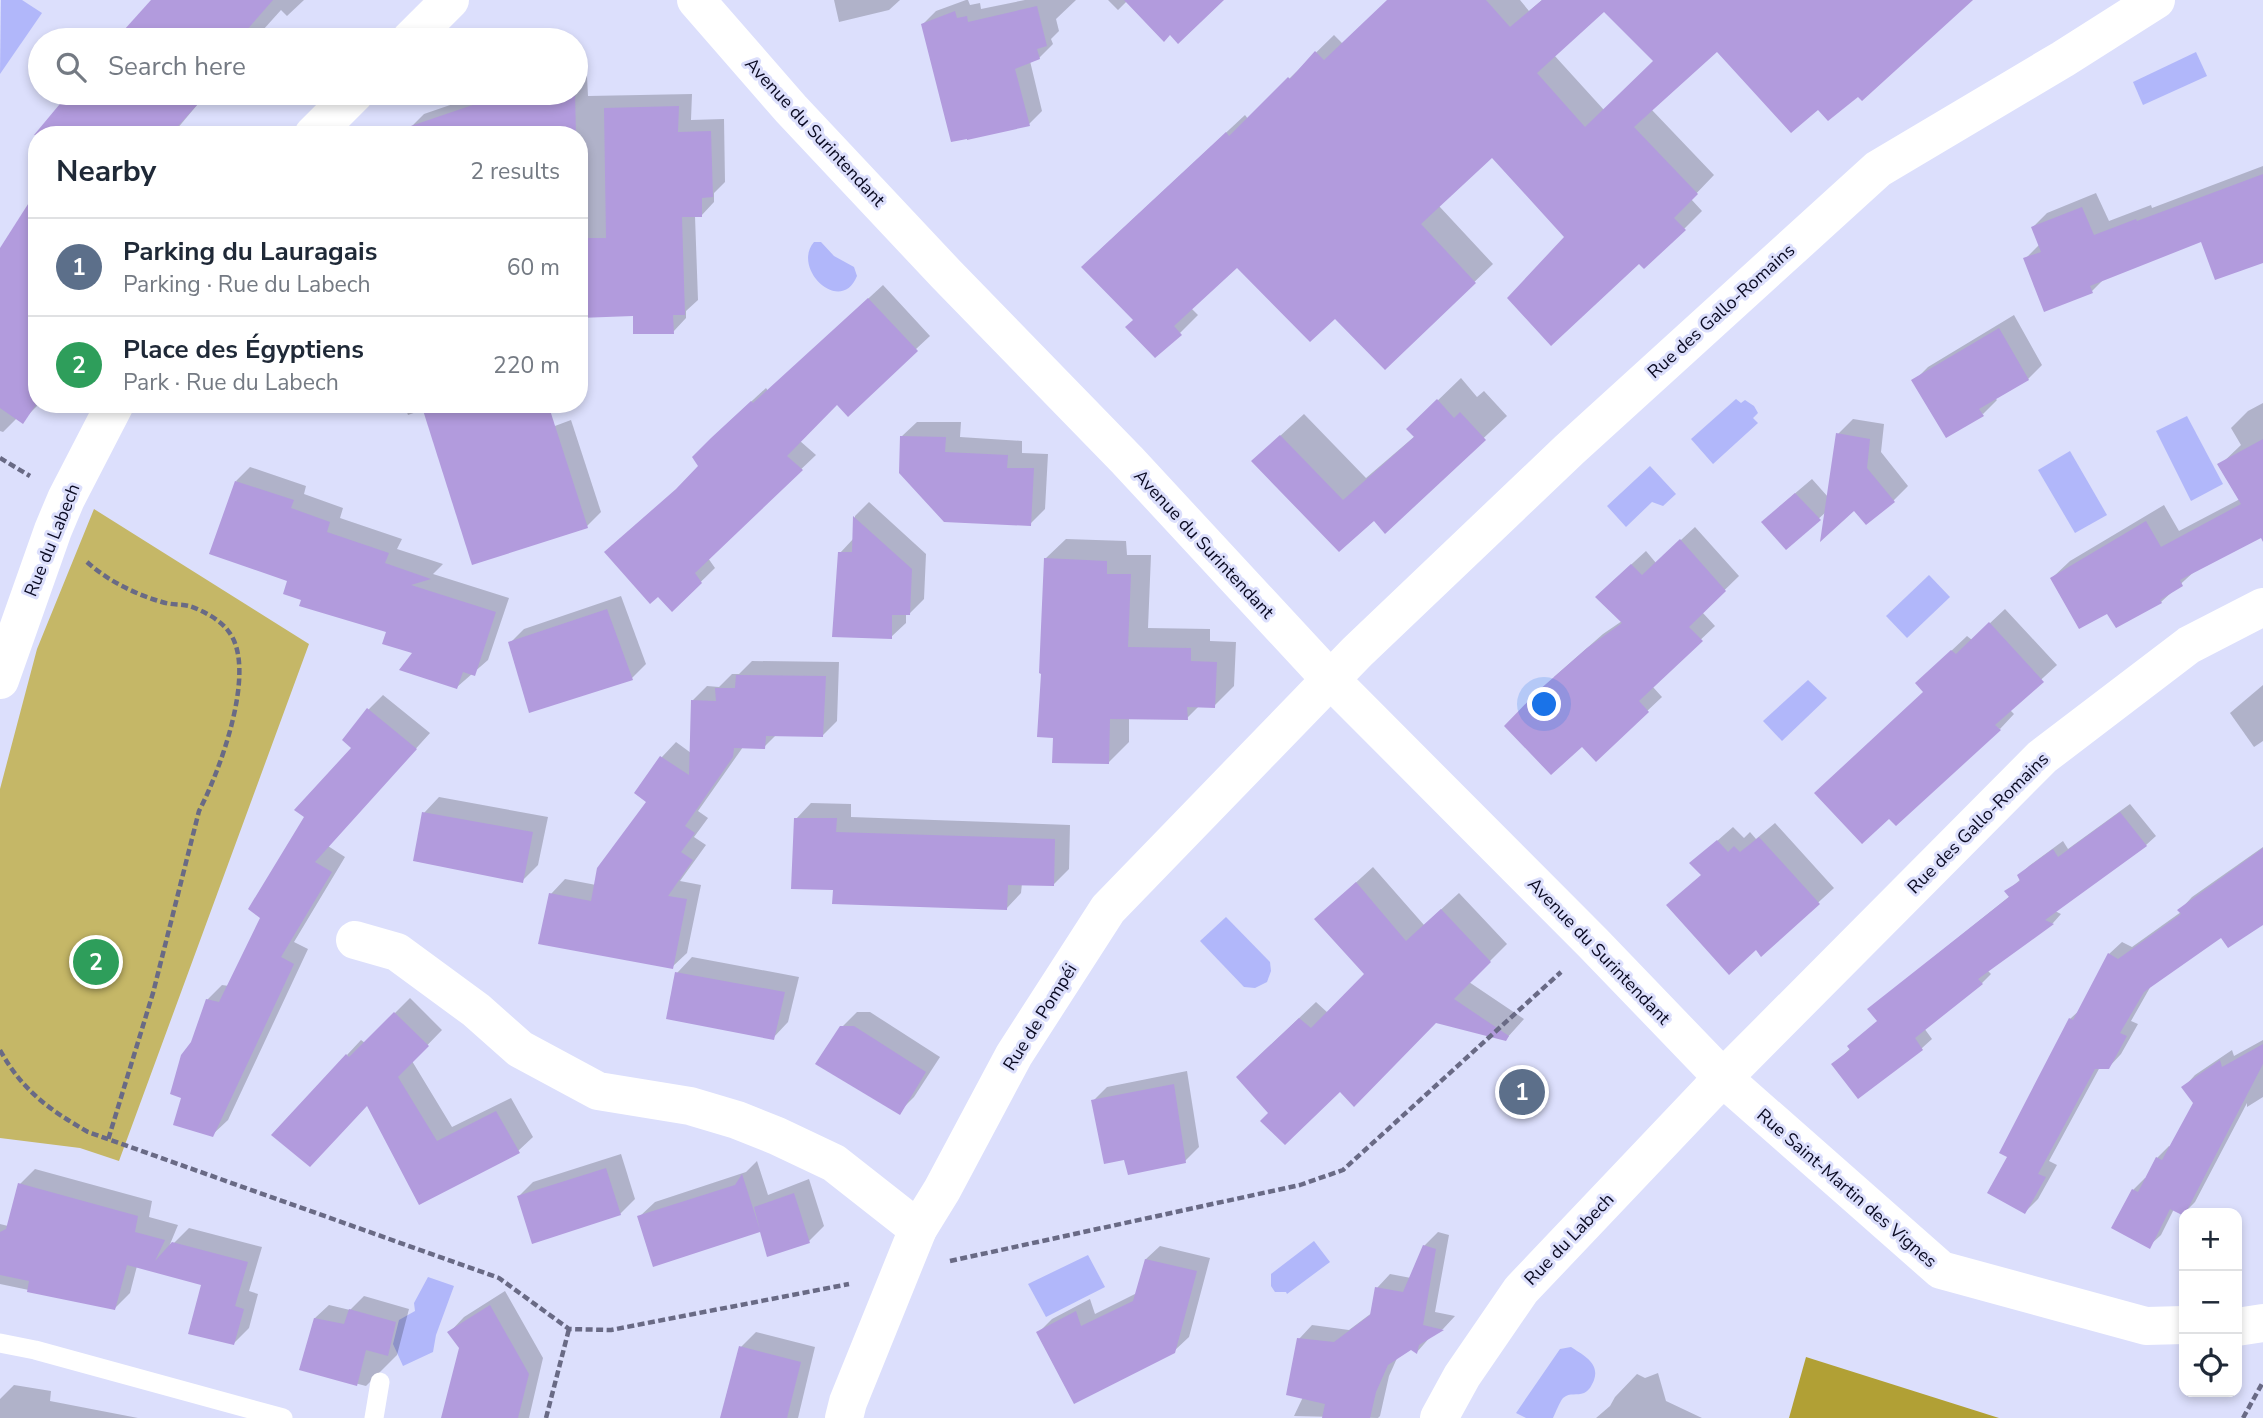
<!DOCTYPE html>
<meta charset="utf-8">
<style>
body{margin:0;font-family:"Nunito Sans",sans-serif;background:#f6f6f7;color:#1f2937}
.controls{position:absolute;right:21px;bottom:21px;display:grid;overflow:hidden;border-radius:14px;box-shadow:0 4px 10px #0003}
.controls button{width:63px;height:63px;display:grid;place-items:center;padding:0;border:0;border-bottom:2px solid #e0e1e3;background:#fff;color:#1f2937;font:35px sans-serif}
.you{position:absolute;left:1545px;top:705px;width:24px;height:24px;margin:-18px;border:5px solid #fff;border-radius:50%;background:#1a73e8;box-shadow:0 0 0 10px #1a73e833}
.badge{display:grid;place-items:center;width:46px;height:46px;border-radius:50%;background:#7d6f0d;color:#fff;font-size:23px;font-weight:700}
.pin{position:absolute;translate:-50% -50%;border:4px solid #fff;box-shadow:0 2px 7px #0006}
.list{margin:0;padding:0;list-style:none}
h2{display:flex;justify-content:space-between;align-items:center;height:91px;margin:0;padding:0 28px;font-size:30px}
h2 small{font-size:23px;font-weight:400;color:#747a83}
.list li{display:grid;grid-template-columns:46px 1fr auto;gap:21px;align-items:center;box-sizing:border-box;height:98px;padding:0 28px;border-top:2px solid #e0e1e3}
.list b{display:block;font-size:26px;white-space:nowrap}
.list p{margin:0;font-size:23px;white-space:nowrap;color:#747a83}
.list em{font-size:23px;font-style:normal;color:#747a83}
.icon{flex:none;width:38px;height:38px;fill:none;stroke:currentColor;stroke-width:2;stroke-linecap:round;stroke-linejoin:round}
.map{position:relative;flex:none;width:2263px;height:1418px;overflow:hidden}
.search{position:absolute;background:#fff;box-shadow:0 4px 10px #0003;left:28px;top:28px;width:560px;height:77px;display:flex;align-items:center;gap:18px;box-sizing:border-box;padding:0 24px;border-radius:38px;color:#747a83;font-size:26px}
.panel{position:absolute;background:#fff;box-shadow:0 4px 10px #0003;left:28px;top:126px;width:560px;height:287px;border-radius:28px}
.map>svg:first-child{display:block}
.green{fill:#c5b767}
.forest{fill:#b1a035}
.water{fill:#b1b7fa}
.shadow{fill:#0003;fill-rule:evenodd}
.building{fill:#b29bdd;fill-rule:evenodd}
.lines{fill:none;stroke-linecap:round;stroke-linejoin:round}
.path{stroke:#696a85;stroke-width:4.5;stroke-dasharray:7 3.5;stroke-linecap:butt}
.service{stroke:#fff;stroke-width:19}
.minor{stroke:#fff;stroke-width:38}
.labels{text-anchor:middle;stroke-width:6;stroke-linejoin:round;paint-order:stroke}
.street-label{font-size:18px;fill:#0a0a22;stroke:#dcdffc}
</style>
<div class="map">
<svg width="2263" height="1418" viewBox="0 0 2263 1418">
<rect width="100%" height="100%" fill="#dcdffc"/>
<polygon class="green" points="94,509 309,644 119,1161 80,1148 0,1138 0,789 37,649"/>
<polygon class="forest" points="1806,1357 1999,1418 1789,1418"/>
<g class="water">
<polygon points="1,0 22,0 42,13 0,74"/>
<polygon points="2196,52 2207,76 2143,105 2133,82"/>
<path d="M814,242h7l13,14 20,11 3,9c-16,40 -66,-7 -43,-34z"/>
<polygon points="1736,399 1741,403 1745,400 1754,406 1758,413 1753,418 1758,423 1713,464 1691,439"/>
<polygon points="2187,416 2223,484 2191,501 2156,431"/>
<polygon points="2070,451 2107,515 2075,533 2038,470"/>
<polygon points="1650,466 1676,494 1663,506 1652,502 1626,527 1607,506"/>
<polygon points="1929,575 1950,597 1907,638 1886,616"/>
<polygon points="1808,680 1827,698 1782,741 1763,721"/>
<polygon points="1226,917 1270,962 1271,971 1267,982 1255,988 1244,987 1200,941"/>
<polygon points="1314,1241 1330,1262 1287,1294 1286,1292 1275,1292 1271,1286 1271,1274"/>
<polygon points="1088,1255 1105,1287 1046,1317 1028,1284"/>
<polygon points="428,1277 454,1286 436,1335 433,1352 403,1366 393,1344 399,1320 415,1311 414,1303"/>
<path d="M1571,1347c12,8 29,16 23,33 -2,5 -5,11 -10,13 -7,3 -14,-1 -21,5 -4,5 -7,14 -10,20h-27l-10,-5 44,-64z"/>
</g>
<g class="shadow">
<polygon points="154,0 304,0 287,16 281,10 254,40 119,40"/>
<polygon points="834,0 900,0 889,10 839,22"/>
<polygon points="966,0 968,0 970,5 980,3 981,9 1025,0 1076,0 1056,19 1059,31 1051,39 1053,44 1039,58 1030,61 1042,111 1029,124 923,24 936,11"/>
<polygon points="1108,0 1221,0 1170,33 1127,1 1118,10"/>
<path d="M1393,0h127l9,11 13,-11h427l-111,94 -40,14 -100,-59 -67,60 63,66 -23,24 11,12 -18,18 -44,33 -74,-25 -74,-81 -53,50 54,58 -108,104 -50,-52 -97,-51 -47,43 7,7 -18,18 -44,-14 -35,-70 144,-134 3,4 86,-84 9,9zM1604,9l51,52 -51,49 -50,-55z"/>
<polygon points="587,76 588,96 692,94 691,120 724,119 725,182 714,193 714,202 701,216 695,216 698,300 686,311 686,318 673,332 634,314 579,316 579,135 414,135 411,127 424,114 485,93 576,93 576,77"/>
<polygon points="72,93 207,93 172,135 51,135 46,123"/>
<polygon points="2263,166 2263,261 2202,239 2105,278 2092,291 2025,259 2040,244 2033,227 2047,213 2096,193 2109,221 2151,205 2152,208"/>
<polygon points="37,193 37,404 39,404 22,421 17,418 3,432 0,431 0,258"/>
<polygon points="883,285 930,336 916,349 837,403 800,441 816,455 708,558 715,568 672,610 687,479 700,467 727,424 766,388 768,391"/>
<polygon points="2014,315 2042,365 2028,379 1995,398 1997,400 1983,414 1914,381 1928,367"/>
<polygon points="1461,378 1477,397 1484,391 1507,416 1385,531 1374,518 1253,461 1304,414 1366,478 1415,436 1431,407"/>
<polygon points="2263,403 2263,535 2197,569 2161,602 2107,611 2052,578 2070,561 2164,505 2179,531 2240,499 2220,465 2241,445 2231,428 2248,411"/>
<polygon points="404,404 439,404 408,415"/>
<polygon points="1853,419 1884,424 1881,452 1908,486 1893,501 1826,512 1786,548 1779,507 1812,479 1828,497 1838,434"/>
<polygon points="571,420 601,512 587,526 528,436"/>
<polygon points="917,422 961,422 960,437 1022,441 1022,453 1048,454 1045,509 1030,524 901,437"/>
<polygon points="250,467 306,486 304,494 343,508 340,518 402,539 397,549 443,564 433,574 509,598 488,660 457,687 388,631 303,599 289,580 236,481"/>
<polygon points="869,502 926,554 924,599 909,614 906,614 906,623 891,637 840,553 854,538 855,516"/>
<polygon points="1695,527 1739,576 1702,612 1715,626 1652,686 1662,697 1596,759 1554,677 1603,634 1622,621 1611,583 1646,551 1656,563"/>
<polygon points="1066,539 1126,541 1127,555 1151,555 1148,628 1210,629 1210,641 1236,642 1234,686 1214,706 1199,706 1187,718 1129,717 1129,742 1109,762 1045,559"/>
<polygon points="621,596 646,664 632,678 531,711 510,643 524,629"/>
<polygon points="2005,609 2057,665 2009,709 2014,714 2000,729 1925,692 1932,669 1967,636 1972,640"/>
<polygon points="752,661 839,662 837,721 823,735 776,735 764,747 743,747 698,811 708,818 694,837 706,845 680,881 701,885 687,953 672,967 551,894 565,879 596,885 648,801 636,793 662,757 676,742 691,753 693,700 707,686 719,687 732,674 739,674"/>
<polygon points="2263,685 2263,741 2254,747 2230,713"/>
<polygon points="383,695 430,733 328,846 345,857 294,942 308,949 228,1120 212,1135 184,1096 192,1043 207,1000 222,985 229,986 353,747 368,710"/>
<polygon points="439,797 548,817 538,865 522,881 424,813"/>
<polygon points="811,803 851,804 851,817 1070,825 1069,869 1054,884 1022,883 1021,893 1006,909 796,819"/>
<polygon points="2130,804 2156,836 2146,845 2055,911 2061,914 2053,923 1987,970 1991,974 1982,983 1924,1028 1932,1039 1922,1048 1858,1096 1834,1064 1879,1021 1869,1009 2010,896 2007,891 2021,879 2019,876 2029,866 2063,841 2068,849"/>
<polygon points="1775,823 1834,888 1762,954 1702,874 1692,863 1733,827 1744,838 1750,832 1756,839"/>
<polygon points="2263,847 2263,923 2222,936 2152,984 2131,1021 2138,1024 2121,1054 2109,1067 2100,1067 2049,1161 2057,1165 2038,1199 2025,1212 2010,1156 2070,1019 2082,1008 2109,954 2122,942 2132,947 2181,912 2180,910 2192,897"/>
<polygon points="1373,867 1424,925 1459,893 1507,944 1469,982 1524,1019 1506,1039 1436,1021 1341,1090 1271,1113 1255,1060 1316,1002 1328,1013 1367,974 1316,919"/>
<polygon points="692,957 799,977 788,1022 773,1038 677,973"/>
<polygon points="410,998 442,1030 412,1061 452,1127 511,1098 533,1137 518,1151 420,1203 347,1055 361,1040 365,1043"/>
<polygon points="857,1012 870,1012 940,1057 914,1097 899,1112 842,1027"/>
<polygon points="2263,1040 2263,1097 2247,1107 2247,1103 2195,1202 2183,1214 2174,1209 2161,1235 2149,1246 2133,1190 2145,1178 2147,1179 2157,1158 2169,1146 2171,1147 2195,1103 2184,1087 2195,1075 2232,1050 2234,1056"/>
<polygon points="1187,1071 1199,1147 1185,1161 1125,1158 1093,1101 1107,1087"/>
<polygon points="621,1154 635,1199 620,1214 519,1196 533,1182"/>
<polygon points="757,1161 768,1195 809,1179 824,1226 809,1241 761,1230 654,1265 639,1217 655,1202 746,1172"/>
<polygon points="35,1169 152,1201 149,1217 178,1225 168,1249 189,1228 262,1247 249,1291 258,1294 249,1328 234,1343 203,1284 137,1266 130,1293 115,1308 0,1284 0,1224 8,1226 20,1184"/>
<polygon points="1438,1232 1449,1235 1435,1312 1455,1316 1443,1329 1431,1336 1417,1352 1411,1348 1398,1356 1389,1376 1380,1416 1378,1418 1294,1416 1303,1397 1299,1339 1312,1325 1349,1330 1373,1312 1377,1288 1390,1274 1411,1278 1424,1246"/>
<polygon points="1160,1246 1210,1258 1189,1337 1174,1351 1039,1332 1052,1319 1090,1299 1095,1314 1137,1293 1146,1259"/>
<polygon points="505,1291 543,1358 529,1418 443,1418 460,1348 449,1333 464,1317"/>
<polygon points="364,1296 409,1309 397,1355 366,1386 301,1369 315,1318 329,1305 350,1310"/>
<polygon points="756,1332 815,1347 798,1418 722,1418 741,1347"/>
<polygon points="1658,1373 1666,1401 1702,1418 1596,1418 1610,1406 1615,1397 1637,1374 1645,1378"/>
<polygon points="14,1385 51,1391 50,1401 138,1418 0,1418 0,1399"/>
</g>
<g class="building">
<polygon points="151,0 273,0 238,40 115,40"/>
<polygon points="1124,0 1224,0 1178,44 1170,35 1164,42"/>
<path d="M1387,0h99l24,27 32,-27h431l-111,101 -4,-4 -30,24 -10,-11 -27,23 -74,-81 -83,75 64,67 -24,24 12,12 -42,39 -5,-5 -88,82 -44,-48 57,-61 -72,-79 -71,66 55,59 -91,87 -50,-51 -25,23 -73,-74 -63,58 8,9 -27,23 -30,-31 8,-7 -52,-53 145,-135 3,4 59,-59 2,2 25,-28 9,9zM1604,12l49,49 -68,66 -48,-54z"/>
<polygon points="1037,6 1047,46 1037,49 1040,59 1015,69 1030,126 967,140 967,139 951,142 921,24 955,11 957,18 967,16 968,22"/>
<polygon points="69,93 194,93 188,99 197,105 170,135 34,135"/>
<polygon points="508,93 575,93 576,135 403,135 402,129"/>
<polygon points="679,106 678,132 711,131 713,197 702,198 702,217 682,217 685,315 673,315 674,334 633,334 633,316 579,318 579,238 606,238 604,108"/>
<polygon points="2263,174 2263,263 2215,280 2201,242 2090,286 2093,293 2044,312 2023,258 2041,252 2031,227 2082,207 2094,235 2136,219 2137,221"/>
<polygon points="37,190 37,403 23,424 0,408 0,248"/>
<polygon points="868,298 918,351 848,417 837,405 787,456 803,470 695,573 702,583 672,612 658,597 650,604 604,552 676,489 698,466 692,457 711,438 751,401 753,403"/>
<polygon points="1999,328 2029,380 1979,409 1984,416 1946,438 1911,380"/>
<polygon points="1437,399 1454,418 1460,412 1486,440 1385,534 1374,521 1339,552 1251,461 1280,435 1343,500 1414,437 1406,429"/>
<polygon points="421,404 548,404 588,528 472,565"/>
<polygon points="1836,433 1870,439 1867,468 1895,502 1866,525 1854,511 1820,542"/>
<polygon points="900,436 946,437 945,452 1008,455 1007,468 1034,468 1031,526 944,522 899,473"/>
<polygon points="2263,439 2263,542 2261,538 2180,580 2183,586 2160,600 2162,603 2116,628 2107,614 2079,629 2050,578 2146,521 2161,547 2241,504 2217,464"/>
<polygon points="235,481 294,500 291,508 330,522 327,532 389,553 385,563 431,579 411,585 496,612 475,676 463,672 457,689 399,670 412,653 382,644 386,632 299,606 301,600 283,594 287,581 209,554"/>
<polygon points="1795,493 1821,520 1786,550 1761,522"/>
<polygon points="853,516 912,569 910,615 892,615 892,639 832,637 838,552 852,552"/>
<polygon points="1680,539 1726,591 1689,627 1703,641 1639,701 1649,712 1596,762 1582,747 1551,775 1504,726 1538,691 1587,648 1622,623 1595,597 1631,564 1642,575"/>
<polygon points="1044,558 1107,561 1107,574 1131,574 1128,647 1191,648 1191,661 1217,662 1215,708 1187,707 1188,720 1110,719 1109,764 1052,763 1053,738 1037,737 1041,674 1039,673"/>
<polygon points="607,609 633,680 529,713 508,642"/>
<polygon points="1989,622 2044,682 1995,725 2001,730 1896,826 1889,819 1862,844 1814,793 1923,692 1915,683 1951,650 1956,654"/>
<polygon points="736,675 826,676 823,737 766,736 765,749 734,748 733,757 685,826 695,833 681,852 693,860 668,896 687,899 673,969 538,944 549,893 591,901 597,868 646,802 634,793 660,756 689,775 691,700 716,701 715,688 735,688"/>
<polygon points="367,708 417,749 315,862 332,872 281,957 294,964 213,1137 173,1125 181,1098 170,1094 181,1055 191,1042 206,999 219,1002 260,918 248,909 304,817 294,810 351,748 342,740"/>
<polygon points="422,812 533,832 523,883 413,861"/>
<polygon points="2120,812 2147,846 2045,920 2054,924 1978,979 1983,984 1915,1038 1923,1050 1858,1099 1831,1064 1850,1050 1847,1046 1877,1021 1867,1009 2009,897 2004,891 2020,881 2017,875 2053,849 2058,857"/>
<polygon points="794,818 837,818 836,832 1055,839 1054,886 1008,885 1007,910 832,904 833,890 791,889"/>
<polygon points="1759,837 1820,904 1761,957 1756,950 1729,975 1666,905 1701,875 1689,863 1717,840 1728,852 1734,846 1740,852"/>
<polygon points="2263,848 2263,925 2228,948 2221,938 2144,992 2120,1033 2127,1036 2109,1069 2095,1069 2038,1174 2046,1177 2025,1214 1987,1193 2007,1157 1999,1153 2069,1018 2073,1020 2108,953 2118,959 2181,914 2177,910"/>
<polygon points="1356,882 1406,941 1441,909 1491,962 1454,999 1509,1036 1506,1041 1436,1023 1354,1107 1340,1092 1285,1145 1260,1121 1268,1113 1236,1077 1299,1018 1311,1028 1364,974 1314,919"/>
<polygon points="675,972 785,992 774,1040 666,1019"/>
<polygon points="394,1012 429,1046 398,1077 437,1141 496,1111 520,1153 419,1205 367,1106 310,1167 271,1135 346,1054 349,1057"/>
<polygon points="840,1026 854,1026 926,1072 900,1115 815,1064"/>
<polygon points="2263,1044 2263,1064 2184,1216 2170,1209 2150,1249 2111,1228 2132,1189 2138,1192 2156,1157 2162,1160 2193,1103 2181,1087 2220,1060 2222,1067"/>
<polygon points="1174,1084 1186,1163 1128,1175 1124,1160 1104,1164 1091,1100"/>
<polygon points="606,1168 621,1215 532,1244 517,1196"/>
<polygon points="742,1174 760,1230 754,1207 794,1193 810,1243 767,1257 760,1232 653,1267 637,1216 735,1185"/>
<polygon points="18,1183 138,1216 135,1232 165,1240 155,1261 172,1242 248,1262 235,1306 244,1309 234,1345 188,1334 201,1285 127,1265 115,1310 27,1292 29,1281 0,1275 0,1232 6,1229"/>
<polygon points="1423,1245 1436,1249 1423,1325 1444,1330 1419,1345 1417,1354 1411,1350 1388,1365 1376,1392 1370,1418 1322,1418 1325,1404 1286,1395 1297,1338 1334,1342 1370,1315 1375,1287 1403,1292"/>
<polygon points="1145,1259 1197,1271 1175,1353 1074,1404 1036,1332 1076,1311 1081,1326 1133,1301"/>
<polygon points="490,1305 529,1374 518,1418 441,1418 459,1348 447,1332"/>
<polygon points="349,1309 396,1322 388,1356 366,1350 357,1386 299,1370 314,1318 344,1324"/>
<polygon points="739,1346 801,1362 787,1418 720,1418"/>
</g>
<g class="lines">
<g class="path">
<polyline points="0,458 30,476"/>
<path d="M87,562c21,19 48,32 75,40 9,3 18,2 27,4 13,4 32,14 40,26 29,38 -10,141 -30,179l-46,182 -45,147"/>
<path d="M0,1050c22,40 48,59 88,82l411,146 70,51 42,1 238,-46"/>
<polyline points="950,1261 1300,1185 1343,1170 1561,972"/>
<polyline points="546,1418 569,1329"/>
<polyline points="2243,1418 2263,1382"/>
</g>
<g class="service">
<polyline points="0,1343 35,1350 283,1418"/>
<polyline points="374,1418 380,1382"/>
</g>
<g class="minor">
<polyline points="696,0 791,109 946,274 1127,460 1330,679 1593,943 1723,1078 1941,1270 2146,1326 2184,1325"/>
<polyline points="410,40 450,0"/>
<polyline points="313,135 355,93"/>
<polyline points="0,680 53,530 66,499 115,404"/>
<polyline points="355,940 397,952 476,1010 520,1049 598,1091 690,1106 737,1120 777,1136 834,1163 918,1229"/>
<polyline points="2237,1327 2263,1323"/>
<polyline points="844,1418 848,1402 918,1229 942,1190 1014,1055 1108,909 1357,652 1569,450 1878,169 2063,59 2156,0"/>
<polyline points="1439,1418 1462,1376 1521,1290 1709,1092 2042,757 2189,645 2263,607"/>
</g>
</g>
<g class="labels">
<g class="street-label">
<text transform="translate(815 132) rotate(47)" y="6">Avenue du Surintendant</text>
<text transform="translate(1721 311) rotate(-42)" y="6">Rue des Gallo-Romains</text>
<text transform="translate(52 540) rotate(-68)" y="6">Rue du Labech</text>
<text transform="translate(1204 544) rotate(47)" y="6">Avenue du Surintendant</text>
<text transform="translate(1978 823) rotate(-45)" y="6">Rue des Gallo-Romains</text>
<text transform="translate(1599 951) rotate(46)" y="6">Avenue du Surintendant</text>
<text transform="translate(1040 1017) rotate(-58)" y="6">Rue de Pompéi</text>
<text transform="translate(1847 1188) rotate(41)" y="6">Rue Saint-Martin des Vignes</text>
<text transform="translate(1569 1239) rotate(-46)" y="6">Rue du Labech</text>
</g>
</g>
</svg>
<div class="controls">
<button>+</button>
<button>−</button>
<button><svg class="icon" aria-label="locate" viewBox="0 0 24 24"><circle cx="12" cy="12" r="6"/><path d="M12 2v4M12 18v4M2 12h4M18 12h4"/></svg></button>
</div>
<div class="you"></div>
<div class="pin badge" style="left:1522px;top:1092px;background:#5c6f8a">1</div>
<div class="pin badge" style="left:96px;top:962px;background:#2e9e5b">2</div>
<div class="search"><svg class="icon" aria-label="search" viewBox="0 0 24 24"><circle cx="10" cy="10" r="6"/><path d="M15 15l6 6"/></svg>Search here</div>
<section class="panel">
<h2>Nearby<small>2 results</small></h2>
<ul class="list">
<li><span class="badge" style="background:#5c6f8a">1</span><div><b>Parking du Lauragais</b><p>Parking · Rue du Labech</p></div><em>60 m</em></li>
<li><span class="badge" style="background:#2e9e5b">2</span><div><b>Place des Égyptiens</b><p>Park · Rue du Labech</p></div><em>220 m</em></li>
</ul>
</section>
</div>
